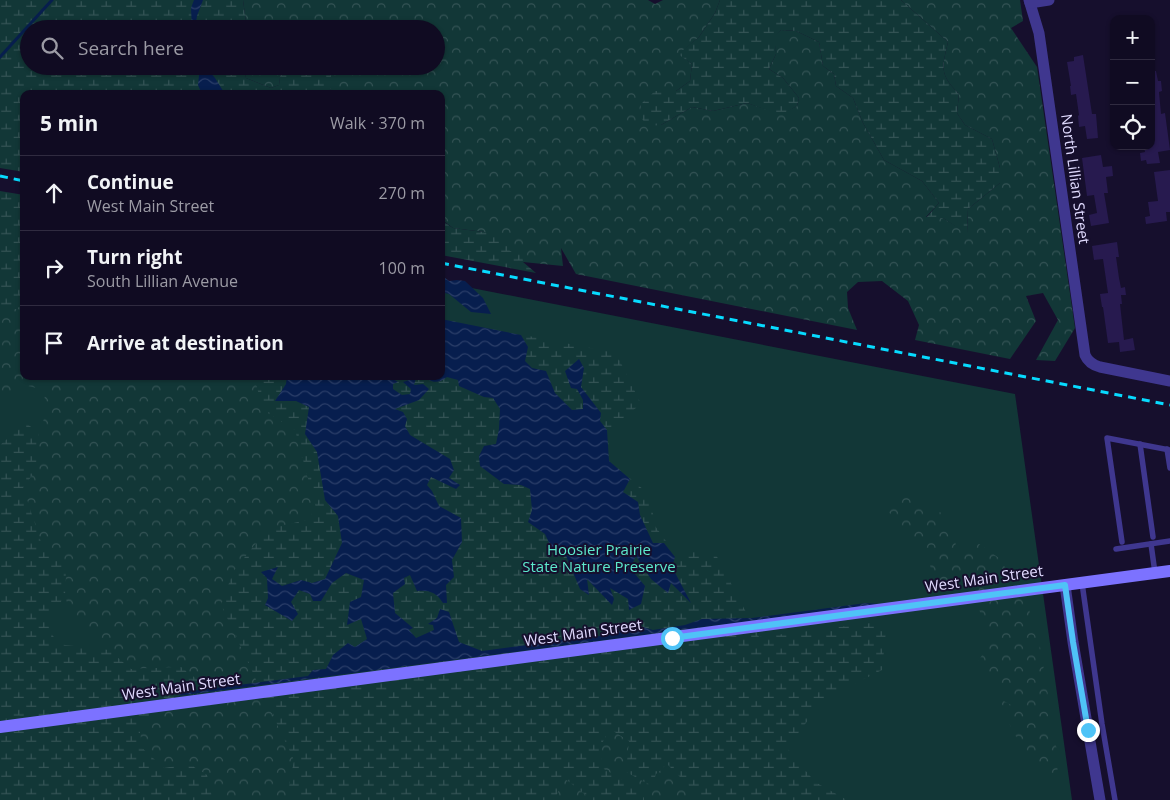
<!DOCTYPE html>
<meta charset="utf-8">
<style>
body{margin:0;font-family:"Open Sans",sans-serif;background:#19142a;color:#f1f3f6}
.controls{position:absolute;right:15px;top:15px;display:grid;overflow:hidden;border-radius:10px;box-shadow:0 1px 4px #0004}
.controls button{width:45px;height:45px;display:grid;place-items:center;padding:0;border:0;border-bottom:1px solid #302b40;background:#100b22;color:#f1f3f6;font:25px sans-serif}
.stop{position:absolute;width:15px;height:15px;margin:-11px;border:4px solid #4fc3f7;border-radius:50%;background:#fff}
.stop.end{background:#4fc3f7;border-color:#fff;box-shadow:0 1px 5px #0008}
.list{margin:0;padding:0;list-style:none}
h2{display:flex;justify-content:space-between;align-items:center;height:65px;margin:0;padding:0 20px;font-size:21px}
h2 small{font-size:16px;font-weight:400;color:#9c9ba5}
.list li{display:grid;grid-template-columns:32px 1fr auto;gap:15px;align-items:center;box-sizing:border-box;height:75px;padding:0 20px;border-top:1px solid #302b40}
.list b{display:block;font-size:19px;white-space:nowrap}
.list p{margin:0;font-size:16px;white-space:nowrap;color:#9c9ba5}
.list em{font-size:16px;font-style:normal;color:#9c9ba5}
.icon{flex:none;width:28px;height:28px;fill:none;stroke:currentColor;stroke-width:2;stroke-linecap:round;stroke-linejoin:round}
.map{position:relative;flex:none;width:1170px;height:800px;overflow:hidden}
.search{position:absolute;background:#100b22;box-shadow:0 1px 4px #0004;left:20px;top:20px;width:425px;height:55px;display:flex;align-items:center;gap:12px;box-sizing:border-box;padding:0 18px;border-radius:28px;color:#9c9ba5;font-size:19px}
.panel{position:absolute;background:#100b22;box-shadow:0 1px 4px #0004;left:20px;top:90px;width:425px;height:290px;border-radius:10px}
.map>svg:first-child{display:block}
.green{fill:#123737}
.forest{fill:url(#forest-crowns)}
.wetland{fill:url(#wetland-marsh)}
.water{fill:url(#water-waves)}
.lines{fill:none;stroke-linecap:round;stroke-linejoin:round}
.stream{stroke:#071e4e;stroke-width:3}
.building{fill:#271a4f}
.lane{stroke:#3f378f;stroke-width:5.5}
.street{stroke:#3f378f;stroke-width:11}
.secondary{stroke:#7c72ff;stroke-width:12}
.rail{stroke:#07dbff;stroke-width:3;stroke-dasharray:8 6;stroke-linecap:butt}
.route{stroke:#4fc3f7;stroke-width:6}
.labels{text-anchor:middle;stroke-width:4;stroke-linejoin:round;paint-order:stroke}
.street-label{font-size:15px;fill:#e1dbff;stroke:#160f2d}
.park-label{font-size:15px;fill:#5de9cc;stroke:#160f2d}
</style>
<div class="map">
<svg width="1170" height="800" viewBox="0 0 1170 800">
<defs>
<pattern id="forest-crowns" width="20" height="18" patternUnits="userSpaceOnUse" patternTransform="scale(1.25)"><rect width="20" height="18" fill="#123737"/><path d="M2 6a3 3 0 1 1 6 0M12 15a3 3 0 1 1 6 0" fill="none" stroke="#345355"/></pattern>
<pattern id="wetland-marsh" width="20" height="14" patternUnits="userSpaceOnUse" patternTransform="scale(1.25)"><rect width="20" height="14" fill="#123737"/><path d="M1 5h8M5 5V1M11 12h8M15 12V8" fill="none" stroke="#345355"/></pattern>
<pattern id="water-waves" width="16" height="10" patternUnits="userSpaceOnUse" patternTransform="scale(1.25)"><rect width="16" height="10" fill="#071e4e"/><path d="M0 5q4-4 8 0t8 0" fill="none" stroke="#2b3e69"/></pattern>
</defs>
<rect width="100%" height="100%" fill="#160f2d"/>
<polygon class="green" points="0,195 24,199 24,376 441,376 441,282 1015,394 1072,800 0,800"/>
<g class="forest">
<path d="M243,0h405l7,4 8,-4h57l-5,13 -16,24 -20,17 13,10 -2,17 -14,10h-21l6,34 31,-18 21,4 34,-8 34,11 16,-8 2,-8 -16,-20 -14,-9 7,-15 -2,-18 7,-6 15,1 23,11 4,24 11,8 2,12 17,12 10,25 21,37 38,21 17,22 -13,14 17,1 24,15 1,-24 32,-26v-15l-8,-29 -27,-14 -8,-12 2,-19c-20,-20 -17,-26 -11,-52l-47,-42h119l3,21 -12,7 26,39 38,261 -20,33 -19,-1 22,-40 -15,-27 -17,3 10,25 -26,38 -95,-19 4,-15 -11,-24 -26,-20 -24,1 -11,10 1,16 9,22 -281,-56 -15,-26 2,18 -40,-4 -39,-30 -31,-4 -12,-9v-125h-117l7,-5v-13l-9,-10h114v-37h-153l-1,-1 -1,1h-34z"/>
<polygon points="244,66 279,66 281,70 279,85 271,88 246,78"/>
<polygon points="0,307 24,310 24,376 254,376 263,410 295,430 316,508 307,520 267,529 221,605 294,760 289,787 309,800 213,800 207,775 189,764 164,768 142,748 139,725 207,688 181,667 131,669 109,650 74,625 65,596 66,568 41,542 23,488 36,470 39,433 46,413 44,390 24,385 0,397"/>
<polygon points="909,494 948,517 956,537 955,554 979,544 999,558 1027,601 1033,625 1045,663 1041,675 1046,681 1050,710 1046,721 1058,751 1057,783 1023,750 1010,725 1000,699 1015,707 1011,696 993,675 981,671 978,661 999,631 987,629 978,607 979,584 934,581 925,545 913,546 883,504"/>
<polygon points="610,728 629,741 656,774 667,764 703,800 644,800 644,793 602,768 600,747"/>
<polygon points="563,777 592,800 555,800"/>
</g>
<g class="wetland">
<polygon points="0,0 243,0 247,29 29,29 29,66 244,66 246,78 271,88 279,85 281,70 279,66 322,66 331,75 331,89 324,94 24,94 24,172 0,168"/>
<path d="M720,0h181l47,42c-6,26 -9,32 11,52l-2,19 8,12 27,14 8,29v15l-32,26 -1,25 -24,-16h-17l13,-15 -17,-22 -38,-21 -21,-37 -10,-25 -17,-12 -2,-12 -11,-8 -4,-24 -23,-11 -15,-1 -6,6 1,18 -7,15 14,9 16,20 -2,8 -16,9 -34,-12 -34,8 -21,-4 -31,18 -14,1 -7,-10 1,-12 14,-13h21l14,-10 2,-17 -14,-10 21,-17 16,-24z"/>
<polygon points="0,191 24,195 24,273 21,280 24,282 24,310 0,307"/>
<polygon points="441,220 453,228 484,232 503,238 510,251 522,253 523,262 536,273 441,255"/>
<polygon points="441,319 616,353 641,404 608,430 609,461 650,495 655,526 674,552 714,551 759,637 887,621 882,670 824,699 787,748 815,782 847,800 703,800 667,764 656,774 652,786 626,772 629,741 610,729 600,747 602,768 644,794 644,800 592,800 563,777 555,800 309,800 289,787 294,760 221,605 233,572 267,529 307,520 316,508 295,430 263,410 254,376 441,376"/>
<polygon points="26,423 39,433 36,470 23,488 41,542 66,568 65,596 47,623 57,644 109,650 131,669 181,667 207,687 139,725 142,748 164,768 189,764 207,775 213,800 0,800 0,445"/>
</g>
<g class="water">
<polygon points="194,0 203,0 197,16 195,29 192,29 191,8"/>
<polygon points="200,66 205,66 215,78 225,94 202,94 198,85"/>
<polygon points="441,277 444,277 449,281 457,280 465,281 483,298 491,314 471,312 449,294 441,292"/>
<path d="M441,319l80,16 7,12 -3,14 7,7 14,3 9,22 17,17 11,-1v-9l-6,-11 -6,-1 -6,-17 14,-12 5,9 -3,19 20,26 -1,8 7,9 2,31 21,18 -7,13 15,10 2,13 13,28h11l11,14 -3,10 19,36 -20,-20 -3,10 -17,-14 -15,-23 -6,12 15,18 -4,18 -12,6 -1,-11 -18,-11 4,11 -2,6 -25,-26 2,16 -9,-6 -16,-38 -13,-4 -6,-13 -17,-12 4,-12 -2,-21 -9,-4 -17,-1 -24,-18 -1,-10 5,-10 12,-2 3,-15 1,-20 -7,-11 -9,-1 -25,-11 -1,-6 -11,-3c-10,8 -15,5 -25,-1h19z"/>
<path d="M287,376h101l10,6 -5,2v5l9,6 8,-1 1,-5 -8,-7 13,-4 -2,7 9,-1 6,5 -10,11 -24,9 8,3 4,7 -2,7 5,9 40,24 4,11 -5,8 11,7 -4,4 -25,-12 -4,8 5,6 7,15 22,12 1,24 -10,18 2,17 -8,8 1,18h-4c-7,-11 -14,-13 -26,-12l-7,-16 -6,3 1,6 -12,9 2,20 18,15 -4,2 7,8 18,-8 -1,-5 -5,-1 9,-6 3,-9 9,3 10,30 23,9 45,-6 2,-5 8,-3 12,4 62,-6 25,-10 17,5 32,-5 17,-6 50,-1 114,-15 13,1 -701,92 5,-4 125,-16 5,-6 13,-1 7,-14 15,-12 7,4 12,-8 -6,-20 -14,6 3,-23 11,-5 3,-17 -18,-7 -14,10 -11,18h-8l-3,-7 -11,-4 -8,12 7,12 -6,7 -27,-16 3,-7 -1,-20 -6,-6 17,-5 -6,12 10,7 19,-6 11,3 13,-4 17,-36 -4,-27 -13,-16 -8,-48 -12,-18 4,-27 -13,-6h-21l11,-17z"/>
</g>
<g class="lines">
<polyline class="stream" points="0,57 52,0"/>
</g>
<g class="building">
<polygon points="1083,55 1092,114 1096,114 1098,138 1087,139 1085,126 1079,127 1078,116 1079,115 1076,94 1071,95 1070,86 1071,86 1067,62 1074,61 1074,57"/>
<polygon points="1151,71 1156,71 1158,81 1161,81 1162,91 1159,92 1161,114 1165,113 1170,150 1158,152 1160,163 1147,164 1146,160 1141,161 1140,153 1145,152 1144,146 1151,146"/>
<polygon points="1101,155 1103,167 1112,166 1113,176 1106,177 1108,193 1104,193 1109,223 1091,226 1089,215 1097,213 1094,195 1087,196 1082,158"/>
<polygon points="1170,170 1170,212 1166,212 1167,221 1146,224 1145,217 1150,216 1148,202 1158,201 1154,172"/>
<polygon points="1117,242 1119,257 1116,257 1119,278 1121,288 1125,287 1126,295 1121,295 1122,304 1120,304 1124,340 1133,338 1135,350 1120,352 1119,342 1108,343 1103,307 1102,307 1100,294 1108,293 1103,259 1094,260 1092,246"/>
</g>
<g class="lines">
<g class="lane">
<polyline points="1140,444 1153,537"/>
<polyline points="1167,449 1170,468"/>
<polyline points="1122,542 1107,438 1170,450"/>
<polyline points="1151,544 1155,573"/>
<polyline points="1116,549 1170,541"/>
<polyline points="1082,583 1102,724 1115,800"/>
</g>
<g class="street">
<path d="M1029,0l10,33 46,322c3,7 8,10 15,12l70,14"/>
<polyline points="1030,3 1049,0"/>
<polyline points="1065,585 1073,642 1100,800"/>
</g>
<polyline class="secondary" points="0,727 1170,571"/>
<g class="rail">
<polyline points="0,176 24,181"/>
<polyline points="441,263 1170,405"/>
</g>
</g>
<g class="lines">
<polyline class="route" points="672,638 1065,585 1073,642 1088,730"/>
</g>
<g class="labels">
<g class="street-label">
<text transform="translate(1075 179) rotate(82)" y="5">North Lillian Street</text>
<text transform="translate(984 579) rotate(-8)" y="5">West Main Street</text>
<text transform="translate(583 633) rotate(-8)" y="5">West Main Street</text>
<text transform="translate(181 687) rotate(-8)" y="5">West Main Street</text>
</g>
<g class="park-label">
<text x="599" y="555">Hoosier Prairie<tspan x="599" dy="17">State Nature Preserve</tspan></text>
</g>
</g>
</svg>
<div class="controls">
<button>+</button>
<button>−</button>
<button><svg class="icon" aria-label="locate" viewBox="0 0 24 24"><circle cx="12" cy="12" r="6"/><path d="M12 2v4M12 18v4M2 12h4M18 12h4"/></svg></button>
</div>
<div class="stop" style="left:672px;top:638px"></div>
<div class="stop end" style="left:1088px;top:730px"></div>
<div class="search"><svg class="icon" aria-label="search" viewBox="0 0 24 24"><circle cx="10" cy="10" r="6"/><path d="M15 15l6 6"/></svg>Search here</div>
<section class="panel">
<h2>5 min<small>Walk · 370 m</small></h2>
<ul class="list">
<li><svg class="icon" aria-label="ahead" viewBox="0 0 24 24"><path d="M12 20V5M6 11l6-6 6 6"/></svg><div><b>Continue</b><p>West Main Street</p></div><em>270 m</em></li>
<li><svg class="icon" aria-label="right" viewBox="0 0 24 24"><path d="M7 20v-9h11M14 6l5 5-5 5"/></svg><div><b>Turn right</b><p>South Lillian Avenue</p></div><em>100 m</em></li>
<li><svg class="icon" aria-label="arrive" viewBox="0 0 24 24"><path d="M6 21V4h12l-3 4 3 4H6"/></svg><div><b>Arrive at destination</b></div></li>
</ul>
</section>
</div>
